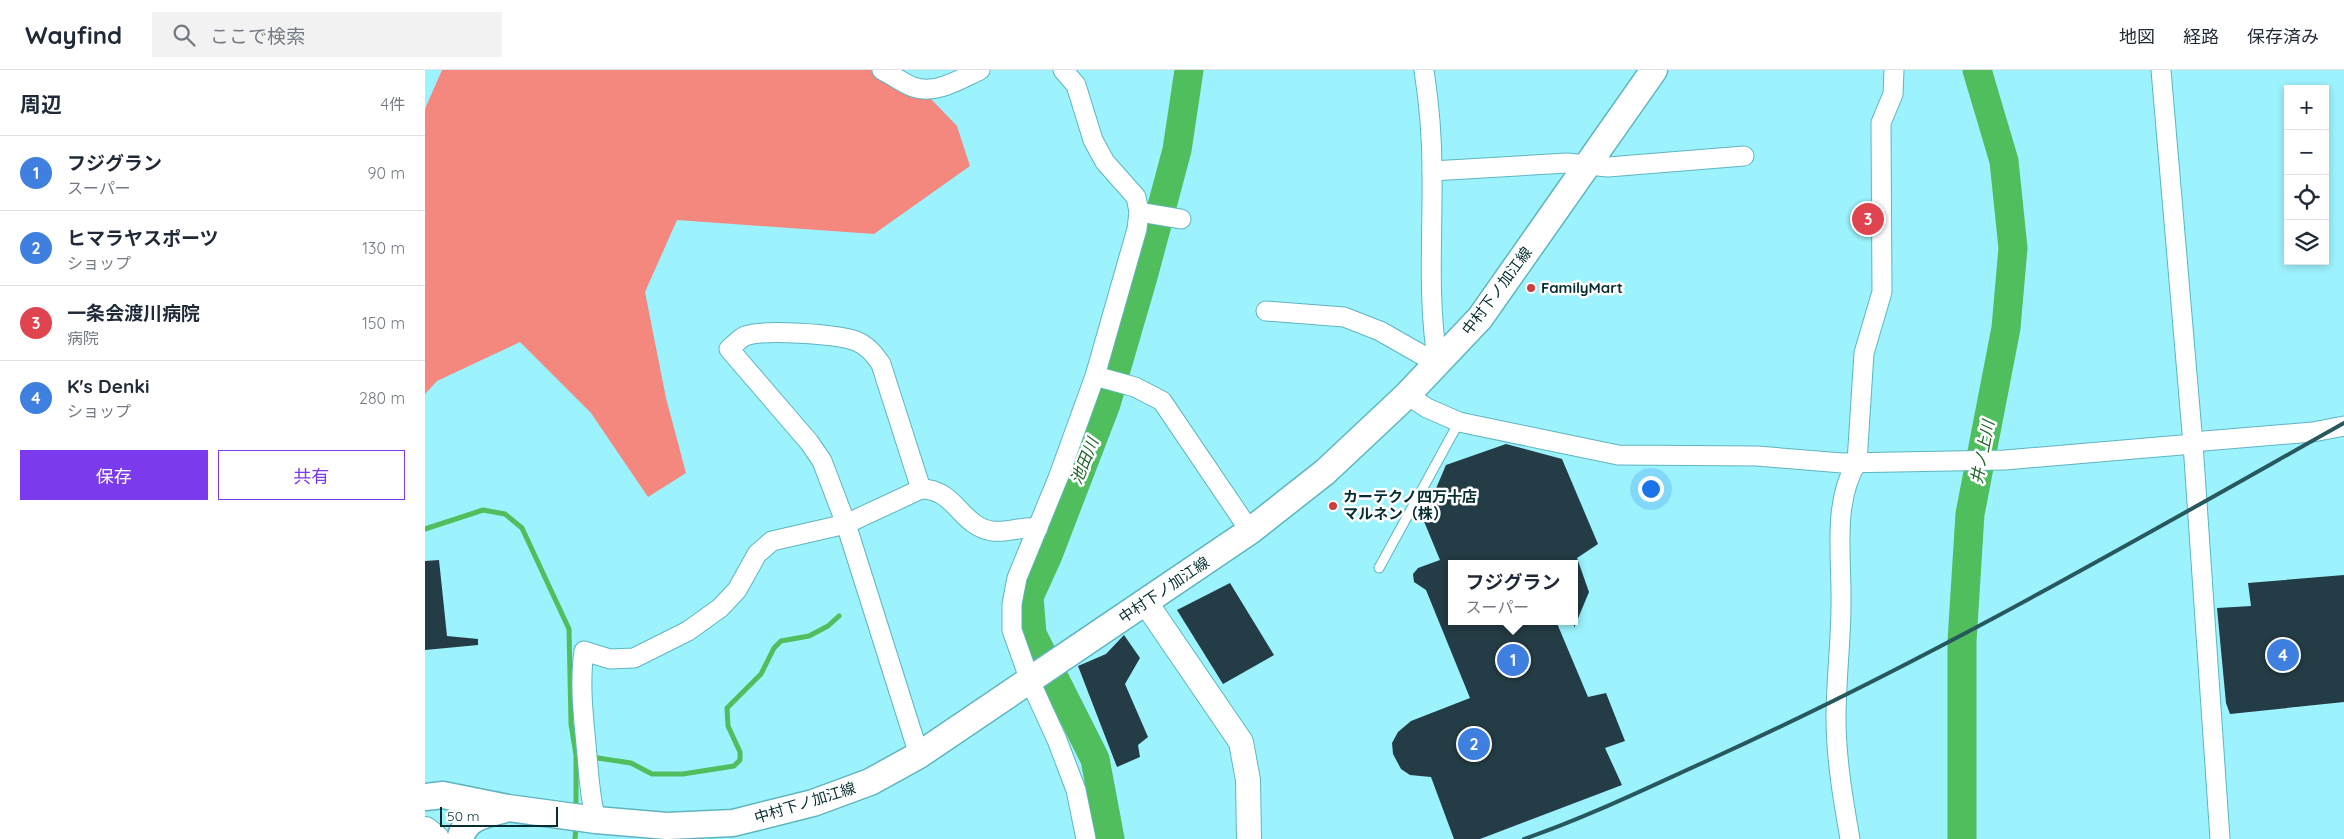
<!DOCTYPE html>
<html lang="ja">
<meta charset="utf-8">
<style>
body{margin:0;font-family:Quicksand,"Noto Sans JP",sans-serif;background:#f2f2f3;color:#1f2937}
.controls{position:absolute;right:15px;top:15px;display:grid;overflow:hidden;border-radius:0px;box-shadow:0 2px 8px #0003}
.controls button{width:45px;height:45px;display:grid;place-items:center;padding:0;border:0;border-bottom:1px solid #e0e1e3;background:#fff;color:#1f2937;font:25px sans-serif}
.scale{position:absolute;left:15px;bottom:12px;width:118px;box-sizing:border-box;padding-left:5px;border:2px solid #062d31;border-top:0;font-size:14px;line-height:18px;white-space:nowrap;color:#062d31;-webkit-text-stroke:4px #fff;paint-order:stroke}
.you{position:absolute;left:1225px;top:418px;width:18px;height:18px;margin:-12px;border:4px solid #fff;border-radius:50%;background:#1a73e8;box-shadow:0 0 0 8px #1a73e833}
.badge{display:grid;place-items:center;width:32px;height:32px;border-radius:50%;background:#7c3aed;color:#fff;font-size:16px;font-weight:700}
.pin{position:absolute;translate:-50% -50%;border:2px solid #fff;box-shadow:0 1px 5px #0006}
.popup{position:absolute;left:1023px;top:490px;width:130px;height:65px;box-sizing:border-box;display:grid;place-content:center;border-radius:0px;background:#fff;filter:drop-shadow(0 1px 4px #0005);font-size:16px;white-space:nowrap;color:#747a83}
.popup b{font-size:19px;color:#1f2937}
.popup::after{content:'';position:absolute;left:50%;top:100%;margin-left:-10px;border:10px solid transparent;border-top-color:#fff}
.list{margin:0;padding:0;list-style:none}
h2{display:flex;justify-content:space-between;align-items:center;height:65px;margin:0;padding:0 20px;font-size:21px}
h2 small{font-size:16px;font-weight:400;color:#747a83}
.list li{display:grid;grid-template-columns:32px 1fr auto;gap:15px;align-items:center;box-sizing:border-box;height:75px;padding:0 20px;border-top:1px solid #e0e1e3}
.list b{display:block;font-size:19px;white-space:nowrap}
.list p{margin:0;font-size:16px;white-space:nowrap;color:#747a83}
.list em{font-size:16px;font-style:normal;color:#747a83}
.actions{display:flex;gap:10px;padding:15px 20px}
.actions a{flex:1;padding:11px 0;border:1px solid #7c3aed;border-radius:0px;text-align:center;font-size:18px;color:#7c3aed}
.actions .main{background:#7c3aed;color:#fff}
.icon{flex:none;width:28px;height:28px;fill:none;stroke:currentColor;stroke-width:2;stroke-linecap:round;stroke-linejoin:round}
.map{position:relative;flex:none;width:1919px;height:769px;overflow:hidden}
header{display:flex;align-items:center;gap:30px;box-sizing:border-box;height:70px;padding:0 25px;background:#fff;border-bottom:1px solid #e0e1e3}
header strong{font-size:24px}
nav{display:flex;gap:28px;margin-inline-start:auto;font-size:18px}
.search{width:350px;height:45px;background:#f2f2f3;display:flex;align-items:center;gap:12px;box-sizing:border-box;padding:0 18px;border-radius:0px;color:#747a83;font-size:19px}
main{display:flex}
aside{flex:1;background:#fff}
.map>svg:first-child{display:block}
.forest{fill:#f4877e}
.lines{fill:none;stroke-linecap:round;stroke-linejoin:round}
.stream{stroke:#51be5d;stroke-width:5}
.river{stroke:#51be5d;stroke-width:29}
.building{fill:#243c45}
.service-casing{stroke:#5fb5bf;stroke-width:11}
.minor-casing{stroke:#5fb5bf;stroke-width:21}
.tertiary-casing{stroke:#5fb5bf;stroke-width:26}
.secondary-casing{stroke:#5fb5bf;stroke-width:29}
.trunk-casing{stroke:#5fb5bf;stroke-width:30}
.service{stroke:#fff;stroke-width:9}
.minor{stroke:#fff;stroke-width:19}
.tertiary{stroke:#fff;stroke-width:24}
.secondary{stroke:#fff;stroke-width:26}
.trunk{stroke:#fff;stroke-width:28}
.rail{stroke:#27585e;stroke-width:4}
.poi-dot{fill:#cc3d3b;stroke:#fff;stroke-width:2}
.labels{text-anchor:middle;stroke-width:5;stroke-linejoin:round;paint-order:stroke}
.poi-label{font-size:15px;font-weight:bold;fill:#062d31;stroke:#fff;text-anchor:start}
.street-label{font-size:15px;fill:#062d31;stroke:#fff}
.water-label{font-size:16px;font-style:italic;fill:#1b6426;stroke:#fff}
</style>
<header>
<strong>Wayfind</strong>
<div class="search"><svg class="icon" aria-label="search" viewBox="0 0 24 24"><circle cx="10" cy="10" r="6"/><path d="M15 15l6 6"/></svg>ここで検索</div>
<nav><a>地図</a><a>経路</a><a>保存済み</a></nav>
</header>
<main>
<aside>
<h2>周辺<small>4件</small></h2>
<ul class="list">
<li><span class="badge" style="background:#3f7fe0">1</span><div><b>フジグラン</b><p>スーパー</p></div><em>90 m</em></li>
<li><span class="badge" style="background:#3f7fe0">2</span><div><b>ヒマラヤスポーツ</b><p>ショップ</p></div><em>130 m</em></li>
<li><span class="badge" style="background:#e0444e">3</span><div><b>一条会渡川病院</b><p>病院</p></div><em>150 m</em></li>
<li><span class="badge" style="background:#3f7fe0">4</span><div><b>K's Denki</b><p>ショップ</p></div><em>280 m</em></li>
</ul>
<div class="actions"><a class="main">保存</a><a>共有</a></div>
</aside>
<div class="map">
<svg width="1919" height="769" viewBox="0 0 1919 769">
<rect width="100%" height="100%" fill="#9cf2fd"/>
<polygon class="forest" points="17,0 478,0 532,56 545,96 449,164 252,150 220,222 241,328 261,403 223,427 166,343 95,272 12,311 0,324 0,39"/>
<g class="lines">
<g class="stream">
<polyline points="0,459 58,440 80,444 97,458 144,559 146,654 151,685 151,739"/>
<polyline points="166,687 206,693 227,704 258,704 309,696 315,690 315,682 303,656 302,638 336,604 349,578 356,571 384,566 403,556 414,546"/>
<polyline points="150,769 151,755"/>
</g>
<g class="river">
<polyline points="685,769 670,689 607,564 604,527 623,485 681,334 718,207 752,80 764,0"/>
<polyline points="1537,769 1537,571 1545,444 1581,258 1588,178 1579,91 1552,0"/>
</g>
</g>
<g class="building">
<polygon points="1081,374 1137,389 1173,474 1152,488 1164,522 1149,558 1149,494 1027,494 1027,551 1131,551 1163,627 1181,623 1200,671 1180,678 1197,715 1055,769 1029,769 1006,707 985,705 976,699 968,684 967,673 973,662 986,651 1045,628 1001,520 989,512 988,504 993,498 1015,490 998,449 1021,395"/>
<polygon points="14,490 22,566 53,569 53,575 0,580 0,491"/>
<polygon points="1919,505 1919,632 1805,644 1801,633 1792,538 1826,536 1823,513"/>
<polygon points="805,513 849,585 798,614 752,540"/>
<polygon points="699,565 715,588 700,614 723,667 713,675 715,687 692,697 653,596 681,584"/>
</g>
<g class="lines">
<defs>
<polyline id="service" points="954,498 1034,352"/>
<g id="minor">
<path d="M457,0c10,5 21,13 31,17 23,8 47,-8 67,-17"/>
<polyline points="638,0 651,15 668,70 680,92 711,127 714,142 712,159 670,306 633,408 592,508 587,534 587,560 605,611 632,670 651,720 661,769"/>
<path d="M999,0c5,33 8,66 8,99 1,65 -5,131 6,195"/>
<polyline points="1736,0 1768,374 1795,769"/>
<polyline points="1007,101 1142,93 1183,97 1319,86"/>
<polyline points="714,142 756,149"/>
<polyline points="841,241 919,247 955,261 1013,294"/>
<polyline points="670,306 710,317 737,331 825,461"/>
<polyline points="982,325 1002,338 1034,352 1193,385 1332,386 1417,393 1580,390 1768,374"/>
<polyline points="1767,372 1888,362 1919,356"/>
<path d="M494,685l-73,-231 -24,-63 -13,-19 -80,-93c5,-4 10,-10 16,-13 19,-7 91,-2 111,5 12,5 18,13 25,23l40,125"/>
<path d="M171,750c-6,-21 -7,-43 -9,-65 -3,-34 -8,-69 -3,-104l26,8 24,-1 54,-27 32,-23 17,-18 20,-36 15,-13 74,-17 75,-35c35,0 39,37 71,42 15,2 30,-5 46,-3"/>
<path d="M1425,769c-7,-40 -14,-81 -14,-121 0,-38 5,-76 5,-114 1,-47 -9,-101 16,-142l7,-109 18,-61 -1,-169 12,-29 1,-24"/>
</g>
<polyline id="tertiary" points="721,533 816,672 823,710 824,769"/>
<g id="secondary">
<polyline points="0,727 18,725 83,738 171,750 242,756 308,753 388,733 445,712 494,685 825,461 900,402 982,325 1055,248 1229,0"/>
<path d="M35,769c6,-23 25,-24 45,-30"/>
</g>
<polyline id="trunk" points="0,761 10,769"/>
</defs>
<use href="#service" class="service-casing"/>
<use href="#minor" class="minor-casing"/>
<use href="#tertiary" class="tertiary-casing"/>
<use href="#secondary" class="secondary-casing"/>
<use href="#trunk" class="trunk-casing"/>
<use href="#service" class="service"/>
<use href="#minor" class="minor"/>
<use href="#tertiary" class="tertiary"/>
<use href="#secondary" class="secondary"/>
<use href="#trunk" class="trunk"/>
<path class="rail" d="M1099,769c64,-22 125,-52 187,-80 218,-99 425,-219 633,-336"/>
</g>
<g class="poi-dot">
<circle cx="1106" cy="218" r="5"/>
<circle cx="908" cy="436" r="5"/>
</g>
<g class="labels">
<g class="poi-label">
<text x="1116" y="223">FamilyMart</text>
<text x="918" y="432">カーテクノ四万十店<tspan x="918" dy="17">マルネン（株）</tspan></text>
</g>
<g class="street-label">
<text transform="translate(1072 221) rotate(-53)" y="5">中村下ノ加江線</text>
<text transform="translate(739 520) rotate(-34)" y="5">中村下ノ加江線</text>
<text transform="translate(380 733) rotate(-17)" y="5">中村下ノ加江線</text>
</g>
<g class="water-label">
<text transform="translate(1557 382) rotate(-79)" y="6">井ノ上川</text>
<text transform="translate(659 391) rotate(-68)" y="6">池田川</text>
</g>
</g>
</svg>
<div class="controls">
<button>+</button>
<button>−</button>
<button><svg class="icon" aria-label="locate" viewBox="0 0 24 24"><circle cx="12" cy="12" r="6"/><path d="M12 2v4M12 18v4M2 12h4M18 12h4"/></svg></button>
<button><svg class="icon" aria-label="layers" viewBox="0 0 24 24"><path d="M12 4l9 5-9 5-9-5zM3 14l9 5 9-5"/></svg></button>
</div>
<div class="scale">50 m</div>
<div class="you"></div>
<div class="pin badge" style="left:1088px;top:590px;background:#3f7fe0">1</div>
<div class="popup"><b>フジグラン</b>スーパー</div>
<div class="pin badge" style="left:1049px;top:674px;background:#3f7fe0">2</div>
<div class="pin badge" style="left:1443px;top:149px;background:#e0444e">3</div>
<div class="pin badge" style="left:1858px;top:585px;background:#3f7fe0">4</div>
</div>
</main>
